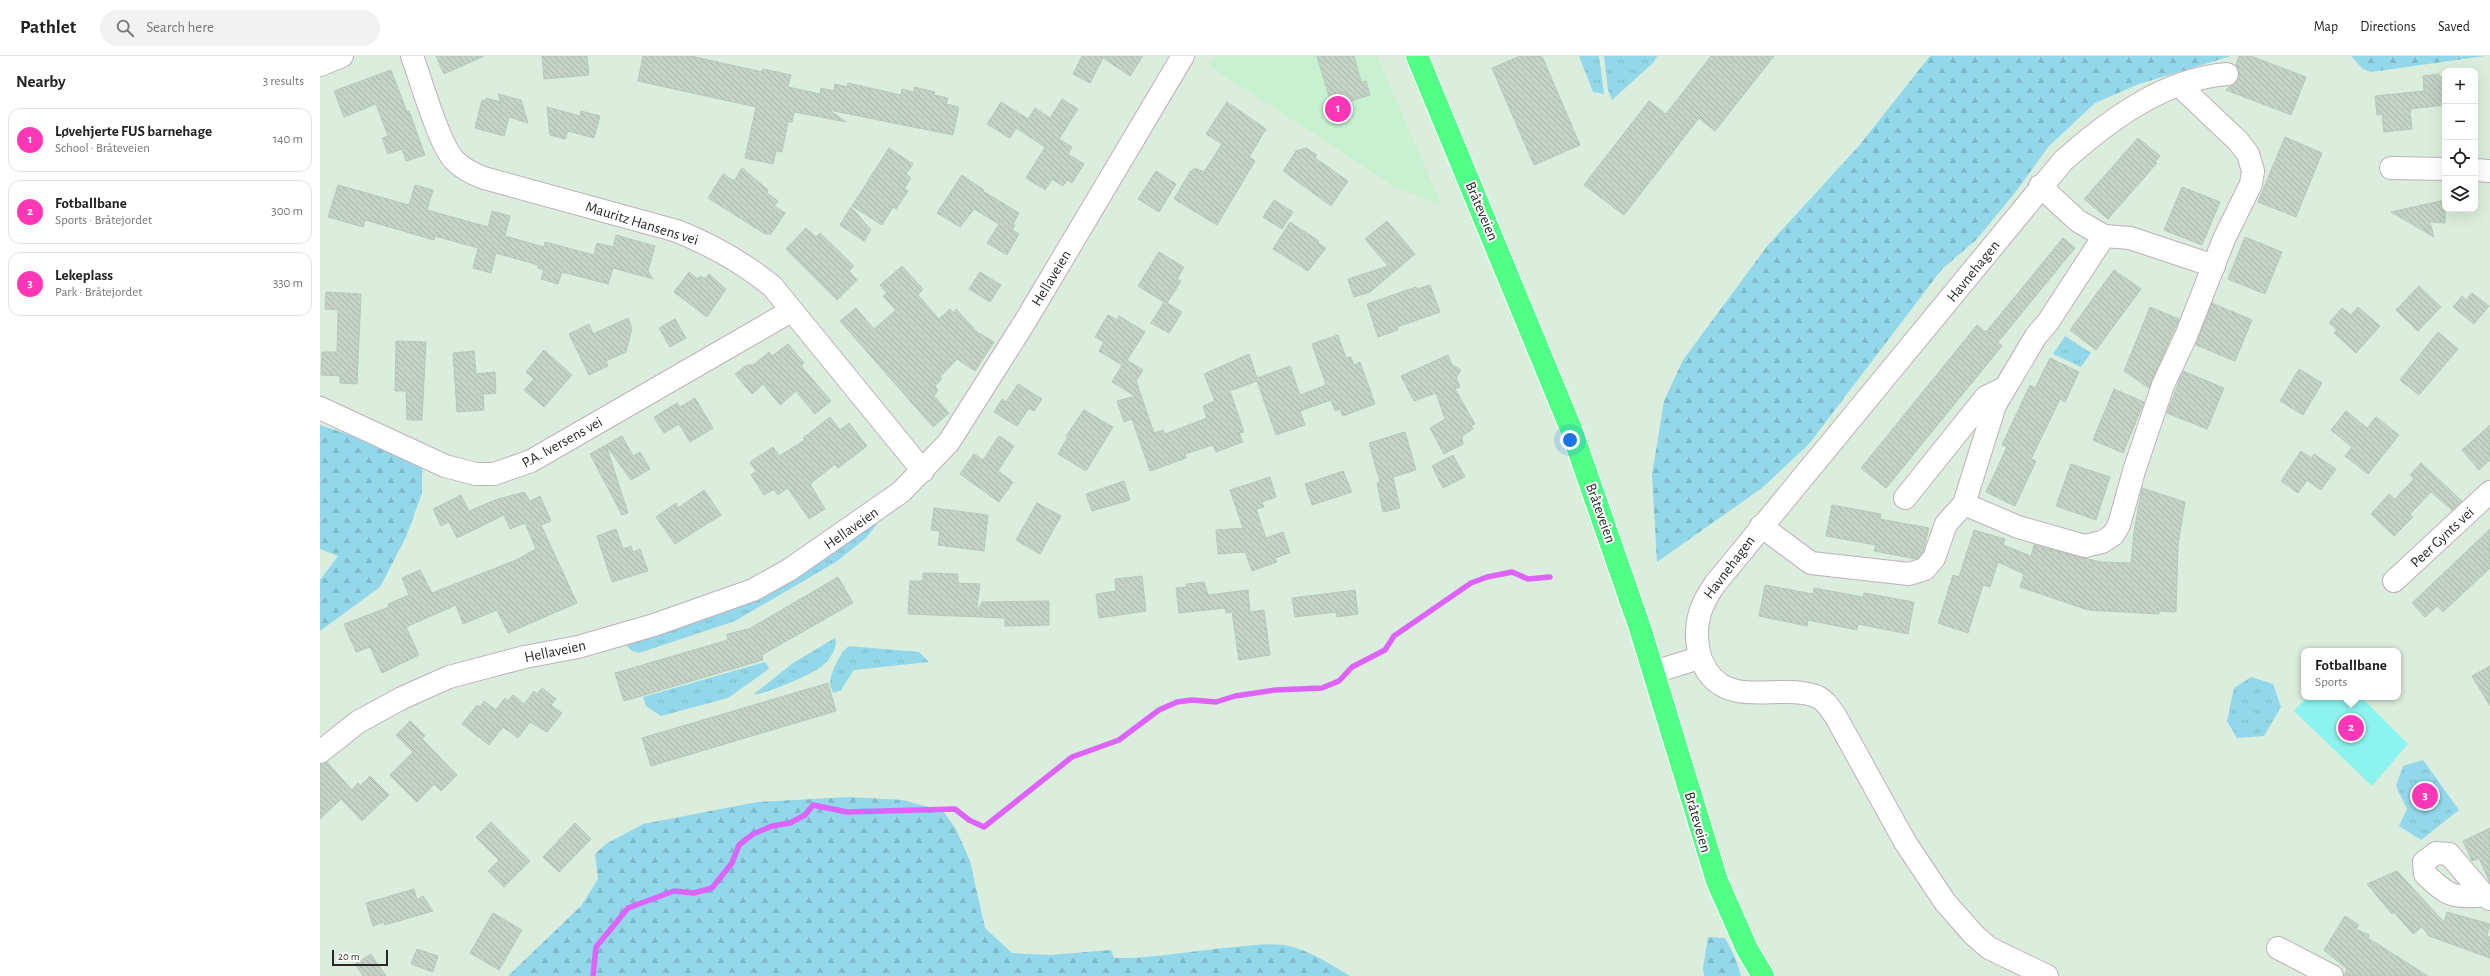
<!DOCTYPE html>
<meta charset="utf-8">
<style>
body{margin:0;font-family:"Alegreya Sans",sans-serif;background:#f2f2f2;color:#222}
.controls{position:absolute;right:12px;top:12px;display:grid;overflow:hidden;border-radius:8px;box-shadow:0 4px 16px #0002}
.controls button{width:36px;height:36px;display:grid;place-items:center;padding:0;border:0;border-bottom:1px solid #e0e0e0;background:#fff;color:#222;font:20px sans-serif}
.scale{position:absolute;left:12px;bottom:10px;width:56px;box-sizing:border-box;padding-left:4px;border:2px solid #2a2a2a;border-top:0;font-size:11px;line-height:14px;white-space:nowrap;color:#2a2a2a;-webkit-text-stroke:3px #fff;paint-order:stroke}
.you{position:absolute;left:1250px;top:384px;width:14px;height:14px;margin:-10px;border:3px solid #fff;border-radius:50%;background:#1a73e8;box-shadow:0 0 0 6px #1a73e833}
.badge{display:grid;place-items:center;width:26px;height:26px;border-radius:50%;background:#ff37b7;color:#fff;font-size:13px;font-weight:700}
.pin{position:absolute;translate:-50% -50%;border:2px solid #fff;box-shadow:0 1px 4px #0006}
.popup{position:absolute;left:1981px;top:592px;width:100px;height:52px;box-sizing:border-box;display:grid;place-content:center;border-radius:8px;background:#fff;filter:drop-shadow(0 1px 3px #0005);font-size:13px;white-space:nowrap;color:#767676}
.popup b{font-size:15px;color:#222}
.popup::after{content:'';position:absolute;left:50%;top:100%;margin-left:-8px;border:8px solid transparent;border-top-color:#fff}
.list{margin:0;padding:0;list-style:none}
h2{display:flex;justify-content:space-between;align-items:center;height:52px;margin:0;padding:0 16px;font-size:17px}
h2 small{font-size:13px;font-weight:400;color:#767676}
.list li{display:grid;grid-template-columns:26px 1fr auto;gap:12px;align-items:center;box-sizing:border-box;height:64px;margin:0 8px 8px;padding:0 8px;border:1px solid #e0e0e0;border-radius:12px}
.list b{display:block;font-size:15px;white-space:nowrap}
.list p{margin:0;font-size:13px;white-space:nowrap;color:#767676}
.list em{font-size:13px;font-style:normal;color:#767676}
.icon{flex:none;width:22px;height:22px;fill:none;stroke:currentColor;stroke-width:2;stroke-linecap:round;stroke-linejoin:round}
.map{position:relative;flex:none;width:2170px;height:920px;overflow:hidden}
header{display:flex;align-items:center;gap:24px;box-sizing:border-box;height:56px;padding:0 20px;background:#fff;border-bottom:1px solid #e0e0e0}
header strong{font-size:19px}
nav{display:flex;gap:22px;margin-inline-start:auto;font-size:14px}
.search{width:280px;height:36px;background:#f2f2f2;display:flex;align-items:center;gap:10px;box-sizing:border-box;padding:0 14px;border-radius:22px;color:#767676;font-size:15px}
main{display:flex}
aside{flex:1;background:#fff}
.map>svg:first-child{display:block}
.education{fill:#c8f1d1}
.grass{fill:url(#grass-tufts)}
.forest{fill:url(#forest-firs)}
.pitch{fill:#8cf3ef}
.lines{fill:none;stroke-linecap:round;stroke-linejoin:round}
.stream{stroke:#de63fb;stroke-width:5.5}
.building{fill:url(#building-back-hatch);stroke:#b4cab8}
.minor-casing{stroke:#c0afb9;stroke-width:24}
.major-casing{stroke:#fff;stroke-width:24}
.minor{stroke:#fff;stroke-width:22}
.major{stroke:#4fff86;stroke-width:22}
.labels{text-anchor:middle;stroke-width:4;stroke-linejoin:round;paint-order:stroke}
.street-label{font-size:15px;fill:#2a2a2a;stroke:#fff}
</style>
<header>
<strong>Pathlet</strong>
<div class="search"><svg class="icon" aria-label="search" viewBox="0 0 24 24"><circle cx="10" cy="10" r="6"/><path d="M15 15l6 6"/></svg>Search here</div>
<nav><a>Map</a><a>Directions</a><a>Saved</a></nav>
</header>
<main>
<aside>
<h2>Nearby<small>3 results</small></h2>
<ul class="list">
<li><span class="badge">1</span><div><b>Løvehjerte FUS barnehage</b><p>School · Bråteveien</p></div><em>140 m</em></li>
<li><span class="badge">2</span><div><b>Fotballbane</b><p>Sports · Bråtejordet</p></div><em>300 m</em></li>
<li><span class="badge">3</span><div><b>Lekeplass</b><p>Park · Bråtejordet</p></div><em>330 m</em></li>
</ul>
</aside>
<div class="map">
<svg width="2170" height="920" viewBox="0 0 2170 920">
<defs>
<pattern id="grass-tufts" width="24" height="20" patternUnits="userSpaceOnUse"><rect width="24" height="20" fill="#92d8ea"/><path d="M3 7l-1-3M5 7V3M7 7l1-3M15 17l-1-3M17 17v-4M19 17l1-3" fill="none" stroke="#7ebac9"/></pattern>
<pattern id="forest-firs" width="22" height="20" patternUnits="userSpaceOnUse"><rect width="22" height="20" fill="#92d8ea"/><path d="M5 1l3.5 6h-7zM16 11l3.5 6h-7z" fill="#7ebac9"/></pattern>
<pattern id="building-back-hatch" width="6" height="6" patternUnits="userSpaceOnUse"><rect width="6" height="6" fill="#c4d3c6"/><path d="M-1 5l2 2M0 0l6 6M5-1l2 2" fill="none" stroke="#a9b5aa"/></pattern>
</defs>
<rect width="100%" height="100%" fill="#dbeedd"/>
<polygon class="education" points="895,0 1057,0 1122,150 1073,130 890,10"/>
<g class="grass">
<polygon points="1259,0 1279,0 1284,38 1273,36"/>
<polygon points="1284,0 1337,0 1334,6 1292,44 1288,34"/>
<polygon points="1745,280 1771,297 1761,311 1733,298"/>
<polygon points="555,467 557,468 546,482 516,506 415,565 319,597 312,595 305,588"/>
<path d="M515,582c4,9 -6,23 -14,29 -7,6 -61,30 -67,27l39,-31z"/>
<path d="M529,590l70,6 10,10 -75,8 -13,20 -8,3c-1,-3 -3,-7 -3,-9 0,-11 11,-33 19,-38z"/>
<polygon points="445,606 449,612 446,615 408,642 341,660 326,650 323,641"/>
<polygon points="1931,621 1953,628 1961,651 1944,680 1917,682 1907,665 1914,632"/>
<polygon points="2103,704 2139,754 2101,784 2079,770 2087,753 2076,730 2083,710"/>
</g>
<g class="forest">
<polygon points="1610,0 1911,0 1819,28 1775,47 1729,90 1694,138 1656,184 1622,213 1489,388 1442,432 1337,506 1332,419 1344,345 1363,304 1448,189 1538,91"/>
<polygon points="2031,0 2165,0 2051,16 2043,13"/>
<polygon points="0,369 69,392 102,409 102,437 86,481 60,531 0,575 0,524 18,500 0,493"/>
<path d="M529,741l54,3 40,11 13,18 14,32 15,67 27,25 37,2 62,-5 3,8c39,1 82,-8 121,-11 15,-2 34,-4 49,-2 21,3 48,20 66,31h-842l73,-70 17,-27 -3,-25 11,-10 37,-20 114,-22z"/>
<polygon points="1388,881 1405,882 1415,901 1421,920 1384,920 1383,912"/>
</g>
<polygon class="pitch" points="1987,641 2041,641 2088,688 2052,730 1974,655"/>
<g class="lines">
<polyline class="stream" points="273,920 276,891 308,852 354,835 374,837 392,832 412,807 419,789 433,778 452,770 470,767 485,759 493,749 527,756 635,753 649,764 664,771 752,701 799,684 839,654 857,646 872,644 896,646 915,640 955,634 1002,632 1019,625 1032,611 1065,594 1074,580 1151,527 1167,521 1192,516 1208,523 1230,521"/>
</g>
<g class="building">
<polygon points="116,0 164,0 124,18"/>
<polygon points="222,0 267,0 269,19 224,23"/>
<polygon points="323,0 371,0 442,16 443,13 471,19 468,31 500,38 501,32 514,35 515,28 527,31 528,27 581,39 582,33 594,36 594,31 615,36 614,39 628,42 626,48 639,51 633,79 509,54 526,66 474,56 472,66 468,66 462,96 456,95 453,108 425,102 436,51 318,25"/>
<polygon points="762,0 823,0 810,20 783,2 770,27 753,18"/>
<polygon points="997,0 1034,0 1041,26 1046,25 1050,39 1012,51"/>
<polygon points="1200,0 1222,0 1260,89 1214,109 1172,12"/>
<polygon points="1391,0 1454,0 1395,75 1379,62 1304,159 1264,129 1329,45 1346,58"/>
<polygon points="1919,0 1931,0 1986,21 1971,59 1906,34 1919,22 1919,16 1916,9"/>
<polygon points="71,14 87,56 89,55 105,99 86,105 82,93 68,98 62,82 68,80 56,48 24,61 14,35"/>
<polygon points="2119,18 2119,21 2125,20 2125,49 2090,53 2092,73 2064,76 2062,58 2057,59 2055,40 2104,35 2103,20"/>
<polygon points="178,38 201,44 208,67 189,61 184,80 155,72 162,44 165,45 166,42 181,46"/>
<polygon points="742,43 758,53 739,83 752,91 748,98 764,108 752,127 747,124 743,130 732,123 725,134 706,122 725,91 696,72 690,82 667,68 681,46 708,63 715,52 730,62"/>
<polygon points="907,46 946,73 929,101 935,105 897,169 854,143 870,116 875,112 884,116 902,88 886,78"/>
<polygon points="227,51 260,60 261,55 280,60 274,82 248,75 245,83 230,79"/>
<polygon points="1965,81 2002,97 1976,161 1938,146"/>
<polygon points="1818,82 1840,100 1835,106 1837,107 1788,163 1764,143"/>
<polygon points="569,92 593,108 586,118 591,122 584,133 588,135 576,153 573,151 562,169 532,150"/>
<polygon points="986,92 997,99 995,102 1028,125 1011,150 963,115 976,95"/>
<polygon points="422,112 448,134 447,137 458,145 454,150 465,157 451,178 445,178 388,142 403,118 414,125"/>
<polygon points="836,115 856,128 839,156 818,143"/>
<polygon points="642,119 664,134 663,135 699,157 693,168 695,169 692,174 699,178 687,199 667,187 679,168 654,153 640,171 617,157"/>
<polygon points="18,129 89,149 95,129 113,134 107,154 168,171 172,155 190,160 185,180 224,191 225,186 274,199 277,187 293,191 296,179 335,190 328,215 333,223 293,212 288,228 242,216 238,228 221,223 224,214 218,212 218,209 176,197 171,217 153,212 158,192 115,180 114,184 45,164 43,171 8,161"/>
<polygon points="1862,131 1900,146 1882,189 1844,174"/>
<polygon points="954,144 973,156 962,173 943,161"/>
<polygon points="2125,144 2125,167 2110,166 2114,181 2071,156"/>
<polygon points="531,151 551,174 544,185 520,169"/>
<polygon points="1067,165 1095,198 1050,236 1034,241 1028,223 1068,210 1045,183"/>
<polygon points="970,166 999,185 998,187 1006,192 988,215 953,193"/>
<polygon points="486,172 496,181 500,177 534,210 529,215 537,224 517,244 466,193"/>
<polygon points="1925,181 1962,196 1945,238 1908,223"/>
<polygon points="1743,182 1755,192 1678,286 1682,290 1566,432 1541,412 1657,269 1666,276"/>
<polygon points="839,196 864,211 857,223 861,225 847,247 862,256 849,277 831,267 844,246 818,230"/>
<polygon points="582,210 603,233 598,239 619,263 630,253 634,257 636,253 657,276 674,286 655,315 637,303 620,321 622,323 615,330 618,334 614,340 629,357 613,371 520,265 536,252 554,273 576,254 563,240 567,237 560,229"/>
<polygon points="1794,214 1821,233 1776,294 1750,274"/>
<polygon points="369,216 378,223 380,220 385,223 389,218 406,233 387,261 354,236"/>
<polygon points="660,216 681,229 670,246 649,233"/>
<polygon points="1110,229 1120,256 1077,271 1078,274 1058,281 1047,248 1096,231 1097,233"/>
<polygon points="2099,230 2121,251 2098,275 2076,254"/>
<polygon points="6,236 41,238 37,328 20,327 20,320 1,319 2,296 17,296 18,254 5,253"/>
<polygon points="2152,237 2169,250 2154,268 2133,251 2142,240 2146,244"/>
<polygon points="1892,247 1932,264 1915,305 1876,289"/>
<polygon points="1830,251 1859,263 1829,332 1804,315"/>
<polygon points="2038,251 2060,270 2036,297 2014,277 2017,274 2009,267 2022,252 2031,259"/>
<polygon points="788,259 797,264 799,260 825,276 807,304 823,314 816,325 834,377 843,374 845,378 887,362 883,350 895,345 884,318 929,298 937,322 970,310 980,339 1006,329 992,288 1018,279 1026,302 1031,301 1034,309 1040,306 1055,348 1023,360 1020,353 1015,355 1011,344 980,355 985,369 956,379 937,325 910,335 924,376 919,377 923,386 896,396 893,389 865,398 866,402 830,415 812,363 804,366 797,345 815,340 792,326 802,309 779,295 784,286 775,281"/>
<polygon points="308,262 312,272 306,296 286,305 288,310 269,319 249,278 269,268 273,278"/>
<polygon points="355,263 366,282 350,291 339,272"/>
<polygon points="2118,276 2138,293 2099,339 2080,324"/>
<polygon points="76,285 106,286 102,364 87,364 86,335 75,335"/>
<polygon points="468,288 484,307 481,310 511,345 495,358 476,335 460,349 443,328 432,338 415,318 427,309 433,309 449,296 452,300"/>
<polygon points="224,294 252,319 224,351 204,334 214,323 206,316"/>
<polygon points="154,295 156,318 175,316 176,337 163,338 164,354 137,356 133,297"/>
<polygon points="1128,299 1132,309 1141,314 1136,322 1140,331 1135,333 1155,368 1151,370 1153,373 1142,380 1143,388 1124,398 1110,372 1125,363 1116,337 1094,345 1081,320"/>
<polygon points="1730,302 1759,316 1745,346 1740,343 1711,403 1716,405 1695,450 1666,436 1687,391 1682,389 1710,329 1715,332"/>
<polygon points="1979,313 2002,327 1983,359 1960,345"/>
<polygon points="1863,315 1904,332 1887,373 1847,357"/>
<polygon points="698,328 722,343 714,355 709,352 697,370 674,356 682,343 686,346"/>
<polygon points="1794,333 1824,346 1803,397 1773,384"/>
<polygon points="375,342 393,372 370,386 359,368 344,377 334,361 357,347 360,351"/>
<polygon points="764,354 793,371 766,415 738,398 748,381 746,380"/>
<polygon points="2026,355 2047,372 2056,361 2079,379 2048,418 2025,400 2032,391 2011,374"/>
<polygon points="510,361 520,374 529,367 547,390 518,412 515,408 490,428 505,453 489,463 468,432 458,439 454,433 444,439 431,419 436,415 430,406 453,391 459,400 485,384 483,382"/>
<polygon points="2170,369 2170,404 2159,414 2142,394"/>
<polygon points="1085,376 1096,414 1073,421 1080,452 1063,456 1057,427 1060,426 1049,387"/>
<polygon points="302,380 313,400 320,396 330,413 311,424 286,389"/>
<polygon points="679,380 694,390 678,415 693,426 679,446 640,418 654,398 663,404"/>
<polygon points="286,389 308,457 302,459 270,398"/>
<polygon points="1981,395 1991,402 1994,398 2016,413 2001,434 1987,424 1978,437 1961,425"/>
<polygon points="1133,399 1145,421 1123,432 1112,410"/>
<polygon points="2101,407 2142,445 2132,454 2111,436 2090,458 2093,461 2074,480 2051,458 2069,438 2075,443 2094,423 2090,419"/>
<polygon points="1751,408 1790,421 1776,464 1736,450"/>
<polygon points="1023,415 1032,436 992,449 985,428"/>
<polygon points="950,421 956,441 942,446 944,451 936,453 946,482 963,476 970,497 955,502 957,506 932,515 925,496 898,498 896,474 923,472 910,434"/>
<polygon points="804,425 810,444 772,455 766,438"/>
<polygon points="1822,432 1865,446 1858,489 1856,556 1839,555 1839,558 1768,554 1700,531 1704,518 1678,506 1670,531 1663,529 1648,577 1618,567 1633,519 1639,521 1654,474 1685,483 1683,489 1711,500 1714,489 1780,506 1811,507 1814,475"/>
<polygon points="384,434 401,459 355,488 336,461 356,447 358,452"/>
<polygon points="204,436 210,445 220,440 231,465 221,469 257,547 188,577 177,554 143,568 136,549 86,571 99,599 62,617 50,591 36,596 24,568 69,551 68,548 89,539 82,522 100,514 112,537 196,504 216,493 205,467 190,473 184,459 137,482 129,466 121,470 113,453 141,439 149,455 175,444"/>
<polygon points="717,447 741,460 720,498 696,484"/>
<polygon points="1512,449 1561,458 1560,463 1609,472 1603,496 1597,503 1554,495 1556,489 1506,480"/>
<polygon points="614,452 668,459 664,495 618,489 620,475 611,474"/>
<polygon points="296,473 303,493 311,490 313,496 320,493 328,515 292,526 277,480"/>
<polygon points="2170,473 2170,512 2123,556 2117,550 2105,561 2092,547"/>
<polygon points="603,517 638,518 638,527 660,528 656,557 662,546 729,545 729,569 685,570 685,562 588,558 590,525 603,525"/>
<polygon points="822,520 826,555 779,562 776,538 796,535 795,523"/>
<polygon points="518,521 533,547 442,599 443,604 304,645 295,617 408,584 407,578 429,573"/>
<polygon points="884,526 888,539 928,534 930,556 944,554 950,599 919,604 912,556 906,557 905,552 859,557 856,532 867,531 866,528"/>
<polygon points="1445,529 1493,538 1494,532 1543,541 1544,537 1594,546 1588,578 1538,568 1537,574 1488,564 1487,570 1439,560"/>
<polygon points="1035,534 1038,558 1017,561 1016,556 975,561 972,542"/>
<polygon points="2170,610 2170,650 2152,620"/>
<polygon points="508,627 516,655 331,710 322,682"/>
<polygon points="222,632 236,643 231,649 242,657 227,676 210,666 198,682 183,671 169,689 142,668 157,649 160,651 164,645 176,654 185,642 188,645 193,639 204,648 214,635 217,638"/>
<polygon points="90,665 105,680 102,683 137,719 121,735 114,728 97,746 70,719 93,696 76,679"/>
<polygon points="7,706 32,734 38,727 40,730 50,720 69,739 42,765 21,743 0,763 0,708"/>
<polygon points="171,766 210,805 184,831 168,815 179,804 156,781"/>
<polygon points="255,767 271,783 239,816 223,801"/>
<polygon points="2170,772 2170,827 2159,802 2152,805 2143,785"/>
<polygon points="2077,815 2124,866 2127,856 2170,868 2167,880 2170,881 2170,902 2109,880 2102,871 2093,878 2074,856 2072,858 2047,828"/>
<polygon points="94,833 97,844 103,840 113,855 65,869 64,866 53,870 46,847"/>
<polygon points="173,857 202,874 179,914 150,897"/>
<polygon points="2025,860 2039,869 2036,873 2049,879 2048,882 2108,920 2024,920 2027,913 2004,894"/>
<polygon points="97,893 118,900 113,916 91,908"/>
<polygon points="51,898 66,920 43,920 35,908"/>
</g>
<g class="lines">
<defs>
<g id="minor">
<path d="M92,0c9,24 27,89 43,105 8,8 18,13 29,17l193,53c35,14 65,31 95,55l151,185"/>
<polyline points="0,9 22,0"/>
<polyline points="2071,112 2125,113"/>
<polyline points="2155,114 2170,115"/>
<polyline points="1720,130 1758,165 1784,180 1810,182 1894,210"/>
<polyline points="0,352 125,410 156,418 174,418 211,405 471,255"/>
<polyline points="1585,442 1666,341 1682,333"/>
<polyline points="1644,448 1698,471 1765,490 1782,486 1793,479 1799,469 1814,415 1843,329 1866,280 1904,183 1931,128 1933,115 1928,98 1918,85 1860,30"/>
<polyline points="1441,470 1491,507 1589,518 1605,513 1614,502 1626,468 1644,448 1675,349 1716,280 1728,266 1784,180"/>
<polyline points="2074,525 2170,436"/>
<polyline points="1334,616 1379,602"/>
<polyline points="0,696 38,666 82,642 129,621 205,601 258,591 334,569 433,534 469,514 581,436 629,386 706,264 863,0"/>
<path d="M2164,839c-32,4 -37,0 -59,-21l-1,-12 12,-9 13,1 35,41 6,4"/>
<polyline points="1958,892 2012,920"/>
<path d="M1727,920l-58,-28 -15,-13 -29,-33 -40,-60 -69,-125c-5,-7 -10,-16 -18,-20 -36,-15 -86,12 -111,-26 -5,-9 -8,-14 -9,-25 -4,-24 3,-42 17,-62l348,-423c46,-41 101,-82 164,-87"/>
</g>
<polyline id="major" points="1097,0 1251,373 1320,572 1397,825 1427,893 1443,920"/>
</defs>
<use href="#minor" class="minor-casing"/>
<use href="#major" class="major-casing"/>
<use href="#minor" class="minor"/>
<use href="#major" class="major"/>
</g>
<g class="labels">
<g class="street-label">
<text transform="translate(1162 155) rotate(67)" y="5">Bråteveien</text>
<text transform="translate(322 167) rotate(17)" y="5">Mauritz Hansens vei</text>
<text transform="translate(1653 215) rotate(-51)" y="5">Havnehagen</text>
<text transform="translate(731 222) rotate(-59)" y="5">Hellaveien</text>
<text transform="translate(242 386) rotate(-29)" y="5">P.A. Iversens vei</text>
<text transform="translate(1281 457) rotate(70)" y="5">Bråteveien</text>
<text transform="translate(531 472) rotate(-35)" y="5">Hellaveien</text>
<text transform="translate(2122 481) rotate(-43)" y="5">Peer Gynts vei</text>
<text transform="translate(1409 511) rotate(-53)" y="5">Havnehagen</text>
<text transform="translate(235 595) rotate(-12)" y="5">Hellaveien</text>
<text transform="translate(1378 766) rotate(74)" y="5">Bråteveien</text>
</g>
</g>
</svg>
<div class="controls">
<button>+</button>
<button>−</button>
<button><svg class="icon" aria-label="locate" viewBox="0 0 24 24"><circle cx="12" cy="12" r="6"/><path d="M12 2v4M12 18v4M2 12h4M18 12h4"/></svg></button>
<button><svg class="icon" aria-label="layers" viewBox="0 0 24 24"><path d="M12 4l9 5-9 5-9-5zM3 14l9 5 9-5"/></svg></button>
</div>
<div class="scale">20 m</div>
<div class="you"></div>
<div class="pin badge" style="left:1018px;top:53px">1</div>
<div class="pin badge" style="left:2031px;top:672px">2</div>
<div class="popup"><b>Fotballbane</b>Sports</div>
<div class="pin badge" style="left:2105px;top:740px">3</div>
</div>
</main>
